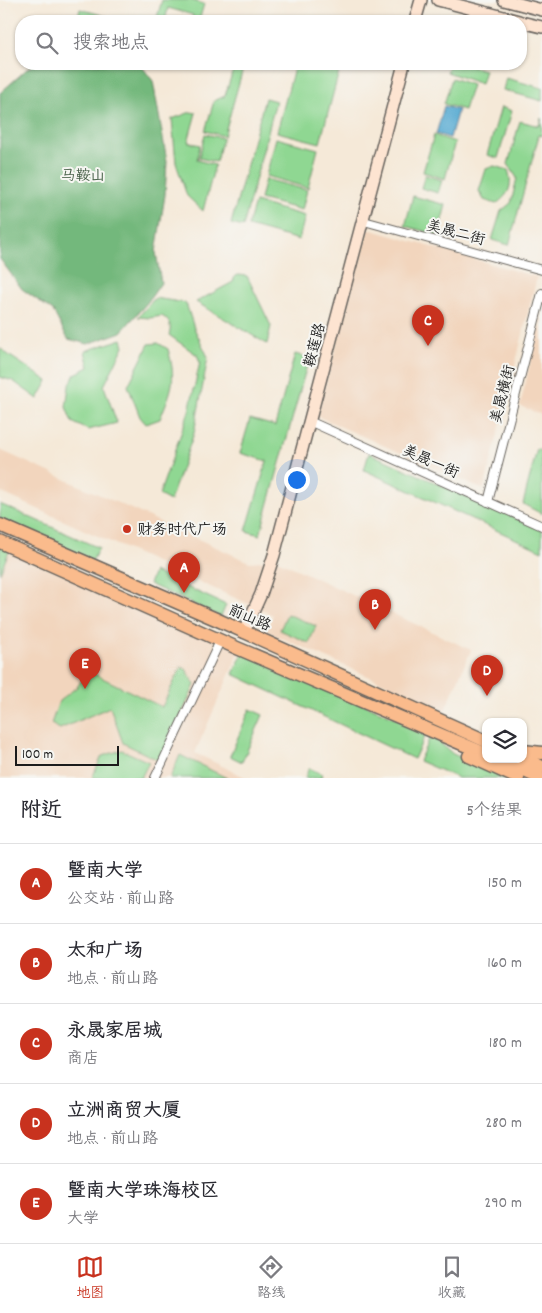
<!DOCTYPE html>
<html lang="zh">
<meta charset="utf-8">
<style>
body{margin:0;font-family:Dekko,"LXGW WenKai TC",sans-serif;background:#f2f2f3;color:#2b2b33}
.controls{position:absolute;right:15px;bottom:15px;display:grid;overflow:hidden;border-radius:10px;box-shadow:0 1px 4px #0004}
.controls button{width:45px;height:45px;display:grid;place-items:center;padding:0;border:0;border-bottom:1px solid #e1e1e2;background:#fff;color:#2b2b33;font:25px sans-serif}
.scale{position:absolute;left:15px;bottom:12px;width:104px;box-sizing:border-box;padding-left:5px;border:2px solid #1c1c1c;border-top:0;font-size:14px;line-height:18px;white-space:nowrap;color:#1c1c1c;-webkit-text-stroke:4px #f6f6f2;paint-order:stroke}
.you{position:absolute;left:296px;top:479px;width:18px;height:18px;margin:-12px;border:4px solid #fff;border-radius:50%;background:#1a73e8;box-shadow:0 0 0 8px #1a73e833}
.badge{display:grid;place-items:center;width:32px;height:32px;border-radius:50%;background:#c8321e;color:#fff;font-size:16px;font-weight:700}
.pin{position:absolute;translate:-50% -41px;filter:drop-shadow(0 1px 2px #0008)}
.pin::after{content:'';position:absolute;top:26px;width:18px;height:15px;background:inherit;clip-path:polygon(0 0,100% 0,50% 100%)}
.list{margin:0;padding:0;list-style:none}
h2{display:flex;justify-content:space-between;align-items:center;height:65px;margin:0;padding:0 20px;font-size:21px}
h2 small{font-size:16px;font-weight:400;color:#7c7c81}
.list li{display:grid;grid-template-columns:32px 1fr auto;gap:15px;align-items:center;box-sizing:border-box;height:80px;padding:0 20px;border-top:1px solid #e1e1e2}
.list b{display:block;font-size:19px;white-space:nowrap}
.list p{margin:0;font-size:16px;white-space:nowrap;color:#7c7c81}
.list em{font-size:16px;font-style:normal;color:#7c7c81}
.icon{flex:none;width:28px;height:28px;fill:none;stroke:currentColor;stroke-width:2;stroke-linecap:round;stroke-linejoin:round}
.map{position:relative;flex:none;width:542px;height:778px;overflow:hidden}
.search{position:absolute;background:#fff;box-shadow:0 1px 4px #0004;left:15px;right:15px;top:15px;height:55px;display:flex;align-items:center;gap:12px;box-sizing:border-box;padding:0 18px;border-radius:20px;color:#7c7c81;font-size:19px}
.sheet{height:465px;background:#fff}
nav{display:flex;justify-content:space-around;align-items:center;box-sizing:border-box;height:70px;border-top:1px solid #e1e1e2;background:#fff;font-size:14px;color:#7c7c81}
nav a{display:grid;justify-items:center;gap:2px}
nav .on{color:#c8321e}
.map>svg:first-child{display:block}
.built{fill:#f2d5bd}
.green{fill:#8fd792;stroke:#567a57}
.forest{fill:#73b87c;stroke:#486a4c}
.water{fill:#56aad2;stroke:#396377}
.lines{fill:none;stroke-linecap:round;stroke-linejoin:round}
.street-casing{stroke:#68645e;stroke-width:10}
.secondary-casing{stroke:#68645e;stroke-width:14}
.primary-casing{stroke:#68645e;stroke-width:15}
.street{stroke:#fff;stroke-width:8}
.secondary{stroke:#fde4d1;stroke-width:11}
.primary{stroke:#fabb8c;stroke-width:12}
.poi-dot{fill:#c8321e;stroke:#f6f6f2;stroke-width:2}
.labels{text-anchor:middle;stroke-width:4;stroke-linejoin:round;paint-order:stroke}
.park-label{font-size:15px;fill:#445d45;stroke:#f6f6f2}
.street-label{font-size:15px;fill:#1c1c1c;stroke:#f6f6f2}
.poi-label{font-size:15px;fill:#1c1c1c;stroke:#f6f6f2;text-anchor:start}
</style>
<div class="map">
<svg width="542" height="778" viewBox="0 0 542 778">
<rect width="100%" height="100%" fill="#f6f6f2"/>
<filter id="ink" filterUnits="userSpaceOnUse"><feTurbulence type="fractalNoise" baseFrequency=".02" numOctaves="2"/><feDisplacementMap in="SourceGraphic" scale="10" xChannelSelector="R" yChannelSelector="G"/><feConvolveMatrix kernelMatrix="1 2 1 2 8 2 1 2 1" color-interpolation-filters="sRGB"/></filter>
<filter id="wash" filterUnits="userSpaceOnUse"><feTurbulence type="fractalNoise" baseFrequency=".0096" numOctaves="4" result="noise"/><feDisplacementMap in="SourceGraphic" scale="20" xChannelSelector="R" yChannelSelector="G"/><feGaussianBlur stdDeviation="1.12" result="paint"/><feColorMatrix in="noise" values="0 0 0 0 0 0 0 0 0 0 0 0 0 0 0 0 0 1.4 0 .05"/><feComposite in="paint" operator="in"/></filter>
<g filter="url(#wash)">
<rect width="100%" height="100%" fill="#f5e9d8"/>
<g class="built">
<polygon points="368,229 537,277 484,490 317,416"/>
<polygon points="542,314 542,415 520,406"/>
<polygon points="0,450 249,562 277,560 471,650 445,710 266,631 273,615 0,492"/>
<polygon points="0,542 240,650 195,753 247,778 0,778"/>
</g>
<g class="green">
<polygon points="162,0 190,0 204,4 199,21 191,21 193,15 168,8 165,21 156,21"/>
<polygon points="80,9 109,17 109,21 77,21"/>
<polygon points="235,64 238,64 242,72 224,136 205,131 214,101 225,96"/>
<polygon points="295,64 341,64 320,143 277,132"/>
<polygon points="450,64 461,64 485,70 481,84 447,72"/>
<polygon points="452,78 472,85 464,110 444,104"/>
<polygon points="506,78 542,88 542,101 503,90"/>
<polygon points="265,98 276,101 243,227 231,224"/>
<polygon points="501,107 512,111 498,158 487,155"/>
<polygon points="191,112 196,113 188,142 200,145 197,160 215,165 203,211 187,196 176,163 172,119"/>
<polygon points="541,118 542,136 539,135 509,245 492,240 501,211 511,203 517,178 508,164 520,121 539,126"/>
<polygon points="205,134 223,138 216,162 199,158"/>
<polygon points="434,135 455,142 445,179 423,172"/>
<polygon points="276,138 318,149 308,188 266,176"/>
<path d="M494,166l14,4c5,15 2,24 -12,34l-12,-4 -5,-9 7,-22z"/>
<polygon points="425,175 442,180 438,193 421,188"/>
<polygon points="265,179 307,190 302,210 260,199"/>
<polygon points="413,196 446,205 438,235 405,226"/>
<polygon points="255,202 305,216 299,240 248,226"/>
<polygon points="239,275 247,276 271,326 267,344 196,302 233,282 235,276"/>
<path d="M155,298l31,5 8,25 14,29 -14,76 -24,68 -11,-6 30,-84 11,-49 -3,-7 -28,-20c3,-9 1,-14 -7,-19l-12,2 -12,-1z"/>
<polygon points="122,339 124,346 104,386 117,423 88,430 72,422 66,407 69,386 75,374 89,367 85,351"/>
<path d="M158,343l10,6c9,33 4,39 -8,70l-14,5 -6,-7 -12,-31 21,-42z"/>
<polygon points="0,348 10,356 48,381 38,399 13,381 0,377"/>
<polygon points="295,354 309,358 260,535 246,531 267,461 240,453 250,419 275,426"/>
<polygon points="537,449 542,451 542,514 523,504"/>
<polygon points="369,453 542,530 542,551 364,470"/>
<polygon points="0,504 99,548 92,561 0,519"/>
<polygon points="0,544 10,549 0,573"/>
<polygon points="154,572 226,605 221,617 149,584"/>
<polygon points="287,614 316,626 309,643 280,630"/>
<polygon points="243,653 427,731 414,759 233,674"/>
<polygon points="181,667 186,669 195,685 160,761 123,743 110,707 60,729 51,724 59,701 77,687 88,671 162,707"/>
<polygon points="250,709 263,715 242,762 230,756"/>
<polygon points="431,735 453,754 508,778 458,778 419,761"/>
<polygon points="122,750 149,762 141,778 92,778 102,756"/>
<polygon points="180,755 227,778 170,778"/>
<polygon points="309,768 322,774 321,778 305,778"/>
</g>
<polygon class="forest" points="37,64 140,64 153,81 167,161 165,195 156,252 161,283 147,303 121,332 88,344 68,339 53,311 22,289 0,259 0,93 28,68"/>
<polygon class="water" points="444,106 458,110 450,138 436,134"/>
</g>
<g filter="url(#ink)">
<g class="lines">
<defs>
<g id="street">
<polyline points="364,221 542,270"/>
<polyline points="309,421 542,526"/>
<polyline points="488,502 542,293"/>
<polyline points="155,778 220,641"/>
</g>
<g id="secondary">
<polyline points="438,0 519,21"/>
<polyline points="504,0 542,10"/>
<polyline points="415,21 421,0"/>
<polyline points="521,22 542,27"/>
<polyline points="244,632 261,594 274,555 404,64"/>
</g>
<g id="primary">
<polyline points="0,525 218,620 486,741"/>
<polyline points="0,542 237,648 486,754"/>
<polyline points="523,751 542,753"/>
<polyline points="469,756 518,778"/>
<polyline points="523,758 542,767"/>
<polyline points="497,759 540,778"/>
</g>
</defs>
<use href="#street" class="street-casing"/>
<use href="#secondary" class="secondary-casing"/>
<use href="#primary" class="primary-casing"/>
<use href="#street" class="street"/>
<use href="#secondary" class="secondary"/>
<use href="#primary" class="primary"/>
</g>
</g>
<circle class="poi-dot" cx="127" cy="529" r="5"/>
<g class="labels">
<g class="park-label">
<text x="83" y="180">马鞍山</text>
</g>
<g class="street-label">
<text transform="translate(456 232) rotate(15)" y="5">美晟二街</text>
<text transform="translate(314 345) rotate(-75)" y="5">鞍莲路</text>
<text transform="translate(502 394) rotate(-76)" y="5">美晟橫街</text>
<text transform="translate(431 461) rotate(24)" y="5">美晟一街</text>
<text transform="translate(250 617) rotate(24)" y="5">前山路</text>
</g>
<g class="poi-label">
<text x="137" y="534">财务时代广场</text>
</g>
</g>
</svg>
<div class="controls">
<button><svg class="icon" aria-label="layers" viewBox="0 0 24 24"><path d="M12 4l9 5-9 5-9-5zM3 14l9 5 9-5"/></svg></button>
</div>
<div class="scale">100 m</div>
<div class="you"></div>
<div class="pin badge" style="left:184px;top:593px">A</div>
<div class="pin badge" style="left:375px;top:630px">B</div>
<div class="pin badge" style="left:428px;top:346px">C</div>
<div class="pin badge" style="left:487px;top:696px">D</div>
<div class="pin badge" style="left:85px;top:689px">E</div>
<div class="search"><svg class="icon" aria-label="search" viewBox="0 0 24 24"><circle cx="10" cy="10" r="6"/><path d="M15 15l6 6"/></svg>搜索地点</div>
</div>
<section class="sheet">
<h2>附近<small>5个结果</small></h2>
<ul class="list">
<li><span class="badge">A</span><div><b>暨南大学</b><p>公交站 · 前山路</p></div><em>150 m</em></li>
<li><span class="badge">B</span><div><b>太和广场</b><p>地点 · 前山路</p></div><em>160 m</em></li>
<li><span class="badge">C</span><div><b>永晟家居城</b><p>商店</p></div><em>180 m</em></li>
<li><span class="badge">D</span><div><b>立洲商贸大厦</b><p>地点 · 前山路</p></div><em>280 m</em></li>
<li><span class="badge">E</span><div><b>暨南大学珠海校区</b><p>大学</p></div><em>290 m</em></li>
</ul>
</section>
<nav>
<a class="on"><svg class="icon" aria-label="map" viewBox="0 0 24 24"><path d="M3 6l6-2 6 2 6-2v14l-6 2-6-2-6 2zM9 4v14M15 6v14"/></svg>地图</a>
<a><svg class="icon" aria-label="directions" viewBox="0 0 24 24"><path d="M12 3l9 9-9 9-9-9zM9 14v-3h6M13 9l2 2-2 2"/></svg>路线</a>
<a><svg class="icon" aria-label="saved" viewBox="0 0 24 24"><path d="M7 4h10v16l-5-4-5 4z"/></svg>收藏</a>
</nav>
